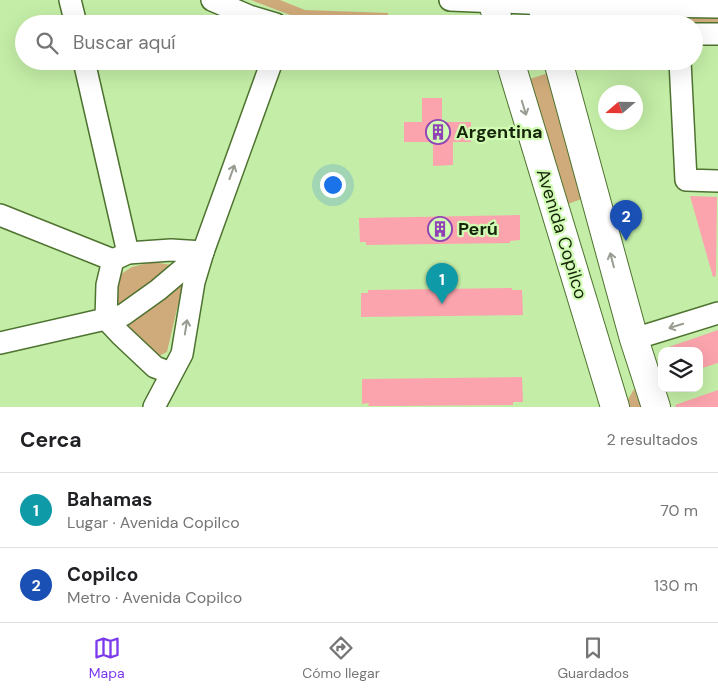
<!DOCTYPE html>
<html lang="es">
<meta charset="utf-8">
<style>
body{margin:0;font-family:"DM Sans",sans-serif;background:#f6f6f6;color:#202124}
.controls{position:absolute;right:15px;bottom:15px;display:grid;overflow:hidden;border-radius:10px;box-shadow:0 5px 20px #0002}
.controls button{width:45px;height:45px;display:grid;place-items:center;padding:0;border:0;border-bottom:1px solid #e0e0e0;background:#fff;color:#202124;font:25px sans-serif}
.compass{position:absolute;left:598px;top:85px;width:45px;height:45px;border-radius:50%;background:#fff;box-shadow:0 5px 20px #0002;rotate:250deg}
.you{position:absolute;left:332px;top:184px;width:18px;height:18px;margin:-12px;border:4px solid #fff;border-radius:50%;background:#1a73e8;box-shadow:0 0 0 8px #1a73e833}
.badge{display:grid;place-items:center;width:32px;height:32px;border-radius:50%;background:#7c3aed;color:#fff;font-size:16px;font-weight:700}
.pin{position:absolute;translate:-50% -41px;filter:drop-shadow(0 1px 2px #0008)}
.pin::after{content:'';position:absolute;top:26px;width:18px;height:15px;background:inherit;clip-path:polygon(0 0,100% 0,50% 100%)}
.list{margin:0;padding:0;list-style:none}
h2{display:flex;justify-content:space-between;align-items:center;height:65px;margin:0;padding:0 20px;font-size:21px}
h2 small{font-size:16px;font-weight:400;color:#757577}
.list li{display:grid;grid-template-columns:32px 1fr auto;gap:15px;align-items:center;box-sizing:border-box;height:75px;padding:0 20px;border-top:1px solid #e0e0e0}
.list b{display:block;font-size:19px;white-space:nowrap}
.list p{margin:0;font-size:16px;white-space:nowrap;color:#757577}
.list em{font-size:16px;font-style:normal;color:#757577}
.icon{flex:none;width:28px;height:28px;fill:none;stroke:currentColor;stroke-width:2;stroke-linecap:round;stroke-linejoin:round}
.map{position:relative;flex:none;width:718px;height:407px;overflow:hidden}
.search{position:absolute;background:#fff;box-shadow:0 5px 20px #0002;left:15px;right:15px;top:15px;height:55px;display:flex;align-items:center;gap:12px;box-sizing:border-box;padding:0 18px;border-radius:28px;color:#757577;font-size:19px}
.sheet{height:215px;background:#fff}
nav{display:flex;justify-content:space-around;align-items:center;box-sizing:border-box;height:70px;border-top:1px solid #e0e0e0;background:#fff;font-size:14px;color:#757577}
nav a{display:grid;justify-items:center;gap:2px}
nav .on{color:#7c3aed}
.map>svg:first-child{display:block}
.green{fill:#cfaa7a}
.building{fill:#fba4ad}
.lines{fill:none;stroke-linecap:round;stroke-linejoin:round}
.minor-casing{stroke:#4e7330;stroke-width:24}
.major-casing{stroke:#4e7330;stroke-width:30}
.minor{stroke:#fff;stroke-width:21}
.major{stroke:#fff;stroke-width:28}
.oneway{stroke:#979d91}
.labels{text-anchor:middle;stroke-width:4.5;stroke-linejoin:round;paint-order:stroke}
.poi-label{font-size:18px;font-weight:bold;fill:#17260a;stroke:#d1fcb3;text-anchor:start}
.street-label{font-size:18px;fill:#17260a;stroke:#d1fcb3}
</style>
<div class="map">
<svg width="718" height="407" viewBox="0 0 718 407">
<rect width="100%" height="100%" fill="#c4eea7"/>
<g class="green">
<polygon points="251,0 280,0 305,10 388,13 388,19 301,19"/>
<polygon points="638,15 718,16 718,25 694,24 603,23"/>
<polygon points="551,72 584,198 568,204 530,79"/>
<polygon points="152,262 172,265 123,308 113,305 118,276 132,267"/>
<polygon points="185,274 167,352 159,356 146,353 127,327"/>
<polygon points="634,389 641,407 629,407 627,401"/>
</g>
<g class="building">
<polygon points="422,98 442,98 442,122 471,122 471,142 453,142 453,165 433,166 433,142 404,142 404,122 422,122"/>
<polygon points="690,196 717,197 716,276 713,277"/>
<polygon points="520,215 520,240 510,241 510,243 366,245 366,242 360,242 359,218"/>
<polygon points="512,288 512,290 522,290 523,315 361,317 361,293 368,293 368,290"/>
<polygon points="718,330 718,363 699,369 699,351 663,351 663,349"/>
<polygon points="522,377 523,402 513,402 513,405 385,406 368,406 369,403 362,404 362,379"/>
<polygon points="718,390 718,407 676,407 675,405"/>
</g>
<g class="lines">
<defs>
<g id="minor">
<polyline points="70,0 76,24"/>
<polyline points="212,0 249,16 276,24"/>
<polyline points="450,0 574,5 599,5 718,7"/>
<path d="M593,24c-1,-8 1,-14 6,-19"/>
<polyline points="694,34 718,34"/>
<polyline points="84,61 128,253"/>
<polyline points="680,61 686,180 718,181"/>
<polyline points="0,215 113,260"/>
<polyline points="634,339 718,313"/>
<polyline points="0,343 123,315 158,290 203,252"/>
<polyline points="171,373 155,367 121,335 106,319 107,285 113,260 128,253 171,250 203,252"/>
<polyline points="154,407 182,354 194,282 203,252 272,61"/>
</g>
<g id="major">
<polyline points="492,0 499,24"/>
<polyline points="540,0 548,24"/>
<polyline points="510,61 615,407"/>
<polyline points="558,61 620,288 634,339 656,407"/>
</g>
</defs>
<use href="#minor" class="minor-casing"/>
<use href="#major" class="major-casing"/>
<use href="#minor" class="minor"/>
<use href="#major" class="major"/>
</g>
<defs><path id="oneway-shaft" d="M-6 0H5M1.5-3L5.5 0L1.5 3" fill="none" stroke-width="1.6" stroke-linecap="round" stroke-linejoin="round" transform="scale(1.25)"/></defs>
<g class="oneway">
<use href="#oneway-shaft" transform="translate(524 108) rotate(73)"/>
<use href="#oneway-shaft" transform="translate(232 172) rotate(-70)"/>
<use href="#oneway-shaft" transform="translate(612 260) rotate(-105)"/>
<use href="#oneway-shaft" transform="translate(676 326) rotate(163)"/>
<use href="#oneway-shaft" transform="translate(186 327) rotate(-81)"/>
</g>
<defs>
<symbol id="building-ring" viewBox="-11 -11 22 22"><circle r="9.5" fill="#d1fcb3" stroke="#8f43b4" stroke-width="1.5"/><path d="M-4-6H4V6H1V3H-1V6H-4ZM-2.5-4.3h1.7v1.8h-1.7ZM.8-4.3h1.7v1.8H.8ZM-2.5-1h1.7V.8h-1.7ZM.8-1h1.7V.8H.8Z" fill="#8f43b4"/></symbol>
</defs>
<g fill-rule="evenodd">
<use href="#building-ring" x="424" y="118" width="28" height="28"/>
<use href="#building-ring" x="426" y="215" width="28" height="28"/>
</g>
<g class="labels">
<g class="poi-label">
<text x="456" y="138">Argentina</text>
<text x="458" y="235">Perú</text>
</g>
<g class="street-label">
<text transform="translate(562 234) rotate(73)" y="6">Avenida Copilco</text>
</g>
</g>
</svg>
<div class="controls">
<button><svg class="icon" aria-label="layers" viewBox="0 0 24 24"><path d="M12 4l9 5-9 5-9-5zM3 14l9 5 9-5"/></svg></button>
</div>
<svg class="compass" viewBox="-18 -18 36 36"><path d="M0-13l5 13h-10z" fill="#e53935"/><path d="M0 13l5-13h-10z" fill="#757577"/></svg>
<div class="you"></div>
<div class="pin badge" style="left:442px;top:304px;background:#0f9aa8">1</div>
<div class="pin badge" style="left:626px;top:241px;background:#1a4fb4">2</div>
<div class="search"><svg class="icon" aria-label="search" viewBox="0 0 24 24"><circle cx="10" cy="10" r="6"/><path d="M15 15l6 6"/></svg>Buscar aquí</div>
</div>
<section class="sheet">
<h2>Cerca<small>2 resultados</small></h2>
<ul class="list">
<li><span class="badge" style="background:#0f9aa8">1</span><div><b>Bahamas</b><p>Lugar · Avenida Copilco</p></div><em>70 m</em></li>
<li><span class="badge" style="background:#1a4fb4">2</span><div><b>Copilco</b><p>Metro · Avenida Copilco</p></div><em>130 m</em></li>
</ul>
</section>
<nav>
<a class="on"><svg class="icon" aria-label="map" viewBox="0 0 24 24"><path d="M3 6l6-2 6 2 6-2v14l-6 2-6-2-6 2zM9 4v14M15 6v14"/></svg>Mapa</a>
<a><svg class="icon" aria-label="directions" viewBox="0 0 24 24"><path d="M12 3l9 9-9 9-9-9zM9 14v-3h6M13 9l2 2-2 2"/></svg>Cómo llegar</a>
<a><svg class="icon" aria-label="saved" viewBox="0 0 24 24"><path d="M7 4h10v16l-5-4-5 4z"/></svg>Guardados</a>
</nav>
